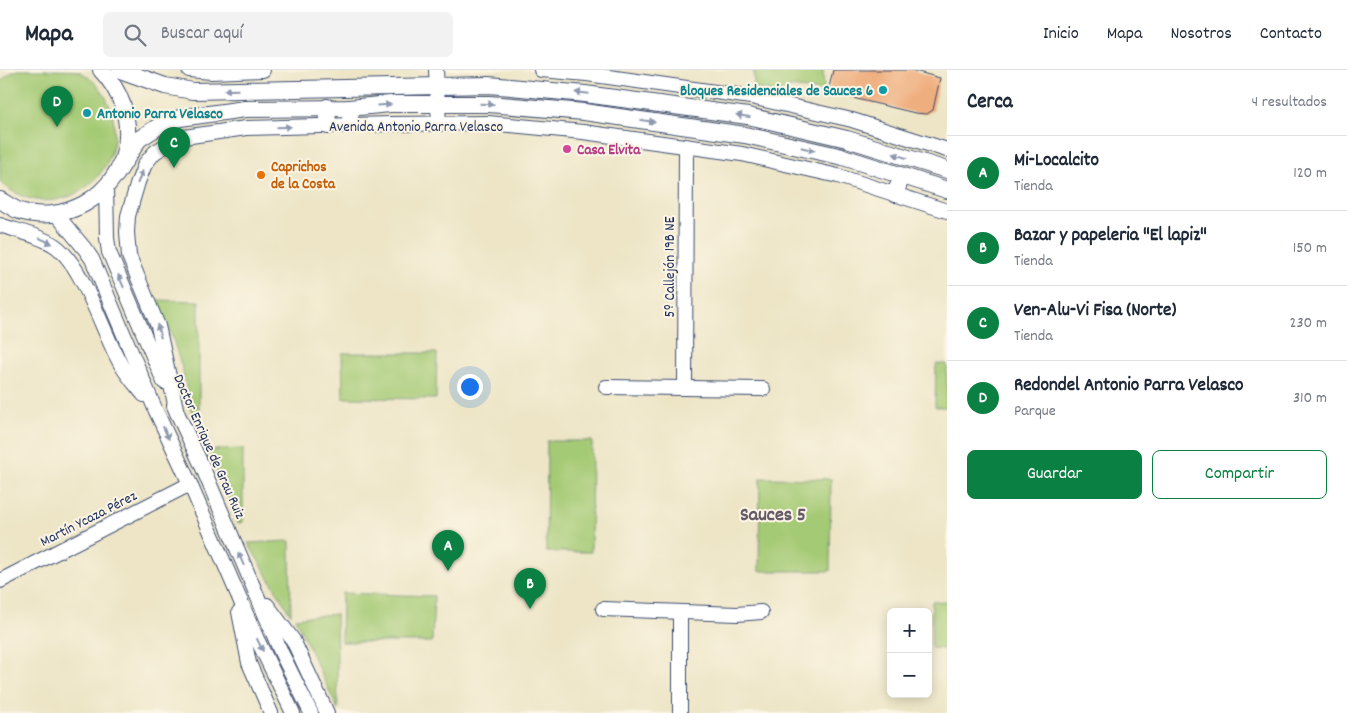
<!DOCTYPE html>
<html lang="es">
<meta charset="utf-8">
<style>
body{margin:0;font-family:Dekko,sans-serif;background:#f2f2f3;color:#1f2937}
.controls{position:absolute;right:15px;bottom:15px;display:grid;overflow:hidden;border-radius:8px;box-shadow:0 2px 12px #0003}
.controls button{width:45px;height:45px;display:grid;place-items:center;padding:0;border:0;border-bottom:1px solid #e0e1e3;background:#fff;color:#1f2937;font:25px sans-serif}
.you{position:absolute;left:469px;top:316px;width:18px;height:18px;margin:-12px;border:4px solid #fff;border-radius:50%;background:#1a73e8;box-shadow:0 0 0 8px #1a73e833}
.badge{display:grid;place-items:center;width:32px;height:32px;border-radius:50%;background:#0b8043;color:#fff;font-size:16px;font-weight:700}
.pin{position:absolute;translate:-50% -41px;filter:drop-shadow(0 1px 2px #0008)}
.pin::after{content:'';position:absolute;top:26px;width:18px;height:15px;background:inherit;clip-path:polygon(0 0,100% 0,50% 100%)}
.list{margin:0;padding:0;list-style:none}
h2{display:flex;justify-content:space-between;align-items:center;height:65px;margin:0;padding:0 20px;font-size:21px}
h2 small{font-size:16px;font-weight:400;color:#747a83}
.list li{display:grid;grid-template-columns:32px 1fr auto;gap:15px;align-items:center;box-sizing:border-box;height:75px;padding:0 20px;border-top:1px solid #e0e1e3}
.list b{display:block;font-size:19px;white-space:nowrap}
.list p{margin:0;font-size:16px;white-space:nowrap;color:#747a83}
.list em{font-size:16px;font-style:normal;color:#747a83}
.actions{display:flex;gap:10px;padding:15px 20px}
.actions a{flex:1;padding:11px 0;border:1px solid #0b8043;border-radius:8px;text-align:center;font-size:18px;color:#0b8043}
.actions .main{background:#0b8043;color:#fff}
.icon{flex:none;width:28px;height:28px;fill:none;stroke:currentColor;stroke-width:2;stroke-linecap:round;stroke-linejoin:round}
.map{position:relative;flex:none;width:947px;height:643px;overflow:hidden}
header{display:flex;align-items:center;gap:30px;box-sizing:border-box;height:70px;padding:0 25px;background:#fff;border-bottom:1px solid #e0e1e3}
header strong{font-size:24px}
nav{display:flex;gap:28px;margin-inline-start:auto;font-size:18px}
.search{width:350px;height:45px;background:#f2f2f3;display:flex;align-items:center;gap:12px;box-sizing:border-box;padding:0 18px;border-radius:8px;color:#747a83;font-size:19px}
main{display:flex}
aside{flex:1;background:#fff}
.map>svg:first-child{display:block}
.green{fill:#a5ca74;stroke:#607c69}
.building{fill:#efae7e}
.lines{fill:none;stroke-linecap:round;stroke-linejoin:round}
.minor-casing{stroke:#3a4a6e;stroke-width:16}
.major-casing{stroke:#3a4a6e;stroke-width:18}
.minor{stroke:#fff;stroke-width:14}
.major{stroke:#fff;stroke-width:16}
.oneway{fill:#8d97ae}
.culture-dot{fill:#0f9aa8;stroke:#fcf5e5;stroke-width:2}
.hotel-dot{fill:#d1479c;stroke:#fcf5e5;stroke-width:2}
.food-dot{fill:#e8710a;stroke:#fcf5e5;stroke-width:2}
.labels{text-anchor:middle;stroke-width:4;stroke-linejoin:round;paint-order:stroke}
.culture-label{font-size:15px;font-weight:bold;fill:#0d838f;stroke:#fcf5e5;text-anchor:end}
.street-label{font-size:15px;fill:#1b2f5e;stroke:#fcf5e5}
.hotel-label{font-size:15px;font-weight:bold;fill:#b23c85;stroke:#fcf5e5;text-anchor:start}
.food-label{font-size:15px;font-weight:bold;fill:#c56008;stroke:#fcf5e5;text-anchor:start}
.district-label{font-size:20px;font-weight:bold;fill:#655b69;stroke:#fcf5e5}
</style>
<header>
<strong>Mapa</strong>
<div class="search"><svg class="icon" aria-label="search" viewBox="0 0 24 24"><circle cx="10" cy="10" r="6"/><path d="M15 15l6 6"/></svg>Buscar aquí</div>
<nav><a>Inicio</a><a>Mapa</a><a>Nosotros</a><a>Contacto</a></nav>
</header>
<main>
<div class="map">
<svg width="947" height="643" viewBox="0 0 947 643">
<rect width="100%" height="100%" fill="#fcf5e5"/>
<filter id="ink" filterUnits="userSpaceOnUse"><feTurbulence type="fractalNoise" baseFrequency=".02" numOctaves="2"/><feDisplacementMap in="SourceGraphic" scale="10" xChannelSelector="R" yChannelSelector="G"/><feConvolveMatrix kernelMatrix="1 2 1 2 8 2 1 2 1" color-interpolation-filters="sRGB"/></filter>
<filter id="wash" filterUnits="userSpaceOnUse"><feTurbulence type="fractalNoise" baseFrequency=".0096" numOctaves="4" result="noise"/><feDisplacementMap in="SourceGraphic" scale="20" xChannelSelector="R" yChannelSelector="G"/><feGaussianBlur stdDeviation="1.12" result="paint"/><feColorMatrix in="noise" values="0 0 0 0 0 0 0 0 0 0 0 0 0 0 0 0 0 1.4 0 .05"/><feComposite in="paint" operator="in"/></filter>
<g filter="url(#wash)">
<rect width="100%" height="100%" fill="#ede5c6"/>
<g class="green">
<path d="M17,0c11,0 53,0 61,1 14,6 25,19 31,33 27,69 -53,128 -109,78v-100l9,-8z"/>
<polygon points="754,0 823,0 824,21 788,17 781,23 754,18"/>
<polygon points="155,230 199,231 199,349 194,352 182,298 172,266"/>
<polygon points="342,283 437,283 436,329 343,328"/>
<polygon points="936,294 947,294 947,337 935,337"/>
<polygon points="547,371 592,371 591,482 546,482"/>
<polygon points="243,379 243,452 238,453 208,380"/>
<polygon points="760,408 831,409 830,501 759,501"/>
<polygon points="290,471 291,545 248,473"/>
<polygon points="342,523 434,526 432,572 341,572"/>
<polygon points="932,531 947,532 947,579 931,578"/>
<polygon points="336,544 338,640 295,548"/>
</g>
<g id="blocks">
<polygon class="building" points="833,0 911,0 940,8 933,40 927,44 915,43 828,22"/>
</g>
</g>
<g filter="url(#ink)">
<use href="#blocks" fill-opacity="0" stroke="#3a4a6e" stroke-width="1"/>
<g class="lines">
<defs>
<g id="minor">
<polyline points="189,0 211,2 263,0"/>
<polyline points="436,0 439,54"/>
<polyline points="541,0 587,4 751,27 852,50 947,80"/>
<polyline points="106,116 107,168 109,182 164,312"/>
<polyline points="56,144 85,179 92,189 156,341 190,414 257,569 293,643"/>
<path d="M0,155c17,6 38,10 54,20 28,18 48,85 65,116 6,12 16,23 25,34"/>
<polyline points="606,317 763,319"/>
<polyline points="685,318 686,76"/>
<polyline points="174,336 202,396 281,582 311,643"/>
<polyline points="177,343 158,256 129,186 127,162 128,146 138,112 145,94 155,82 168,74 184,67 246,58 391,54 488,53 583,62 742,84 838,106 947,141"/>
<polyline points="0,511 190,414"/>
<polyline points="267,535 293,570 327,643"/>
<polyline points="603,539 737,544 761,542"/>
<polyline points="239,542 249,593 271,643"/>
<polyline points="680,643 680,543"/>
</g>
<g id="major">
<polyline points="120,0 165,16 193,21 489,15 585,24 748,46 847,69 947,100"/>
<polyline points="327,37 328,56"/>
<polyline points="349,38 351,55"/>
<polyline points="116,105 139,69 159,56 180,48 245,39 349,38 390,34 489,34 584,42 745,65 843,87 947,120"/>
<polyline points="895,124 902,106"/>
<path d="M0,130c5,3 11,7 17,10 22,8 47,5 67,-6 51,-29 57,-92 17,-134"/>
</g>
</defs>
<use href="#minor" class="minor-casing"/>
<use href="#major" class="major-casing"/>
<use href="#minor" class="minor"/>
<use href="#major" class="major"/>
</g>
<defs><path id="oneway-solid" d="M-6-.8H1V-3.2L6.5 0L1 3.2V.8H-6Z" transform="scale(1.25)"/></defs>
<g class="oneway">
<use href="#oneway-solid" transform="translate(231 20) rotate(178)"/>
<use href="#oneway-solid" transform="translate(582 23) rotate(-174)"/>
<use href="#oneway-solid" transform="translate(487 34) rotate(2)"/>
<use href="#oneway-solid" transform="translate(384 35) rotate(-4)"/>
<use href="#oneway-solid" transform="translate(743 46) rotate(-170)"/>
<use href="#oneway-solid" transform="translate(648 51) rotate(8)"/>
<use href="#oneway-solid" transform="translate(284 57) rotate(-2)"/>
<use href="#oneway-solid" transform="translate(808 79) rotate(13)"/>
<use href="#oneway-solid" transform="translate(900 86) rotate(-163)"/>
<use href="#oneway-solid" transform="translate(140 107) rotate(-68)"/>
<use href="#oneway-solid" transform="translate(46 171) rotate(24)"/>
<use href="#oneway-solid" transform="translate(121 211) rotate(-113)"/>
<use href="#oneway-solid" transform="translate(159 261) rotate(-105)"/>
<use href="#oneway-solid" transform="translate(166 363) rotate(65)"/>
<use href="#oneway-solid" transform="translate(241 489) rotate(-113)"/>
<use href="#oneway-solid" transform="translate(260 575) rotate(64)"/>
</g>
</g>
<g class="culture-dot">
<circle cx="883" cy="20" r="5"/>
<circle cx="87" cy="43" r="5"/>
</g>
<circle class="hotel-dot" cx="567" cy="79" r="5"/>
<circle class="food-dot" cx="261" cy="105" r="5"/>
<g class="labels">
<g class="culture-label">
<text x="873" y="25">Bloques Residenciales de Sauces 6</text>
<text x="97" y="48" text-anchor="start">Antonio Parra Velasco</text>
</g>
<g class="street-label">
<text x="416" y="61">Avenida Antonio Parra Velasco</text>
<text transform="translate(669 197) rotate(-90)" y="5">5º Callejón 19B NE</text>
<text transform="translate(210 376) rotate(66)" y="5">Doctor Enrique de Grau Ruiz</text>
<text transform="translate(88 448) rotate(-27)" y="5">Martín Ycaza Pérez</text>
</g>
<g class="hotel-label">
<text x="577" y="84">Casa Elvita</text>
</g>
<g class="food-label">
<text x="271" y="101">Caprichos<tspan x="271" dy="17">de la Costa</tspan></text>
</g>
<g class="district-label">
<text x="773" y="450">Sauces 5</text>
</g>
</g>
</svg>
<div class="controls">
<button>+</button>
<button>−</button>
</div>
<div class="you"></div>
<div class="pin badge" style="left:448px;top:501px">A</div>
<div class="pin badge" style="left:530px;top:539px">B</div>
<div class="pin badge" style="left:174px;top:98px">C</div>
<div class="pin badge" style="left:57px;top:57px">D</div>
</div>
<aside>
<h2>Cerca<small>4 resultados</small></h2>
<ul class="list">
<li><span class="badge">A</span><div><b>Mi-Localcito</b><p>Tienda</p></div><em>120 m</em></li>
<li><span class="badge">B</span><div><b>Bazar y papeleria &quot;El lapiz&quot;</b><p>Tienda</p></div><em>150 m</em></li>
<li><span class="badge">C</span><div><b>Ven-Alu-Vi Fisa (Norte)</b><p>Tienda</p></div><em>230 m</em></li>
<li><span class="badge">D</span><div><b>Redondel Antonio Parra Velasco</b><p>Parque</p></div><em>310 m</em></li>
</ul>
<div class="actions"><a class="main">Guardar</a><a>Compartir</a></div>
</aside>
</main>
